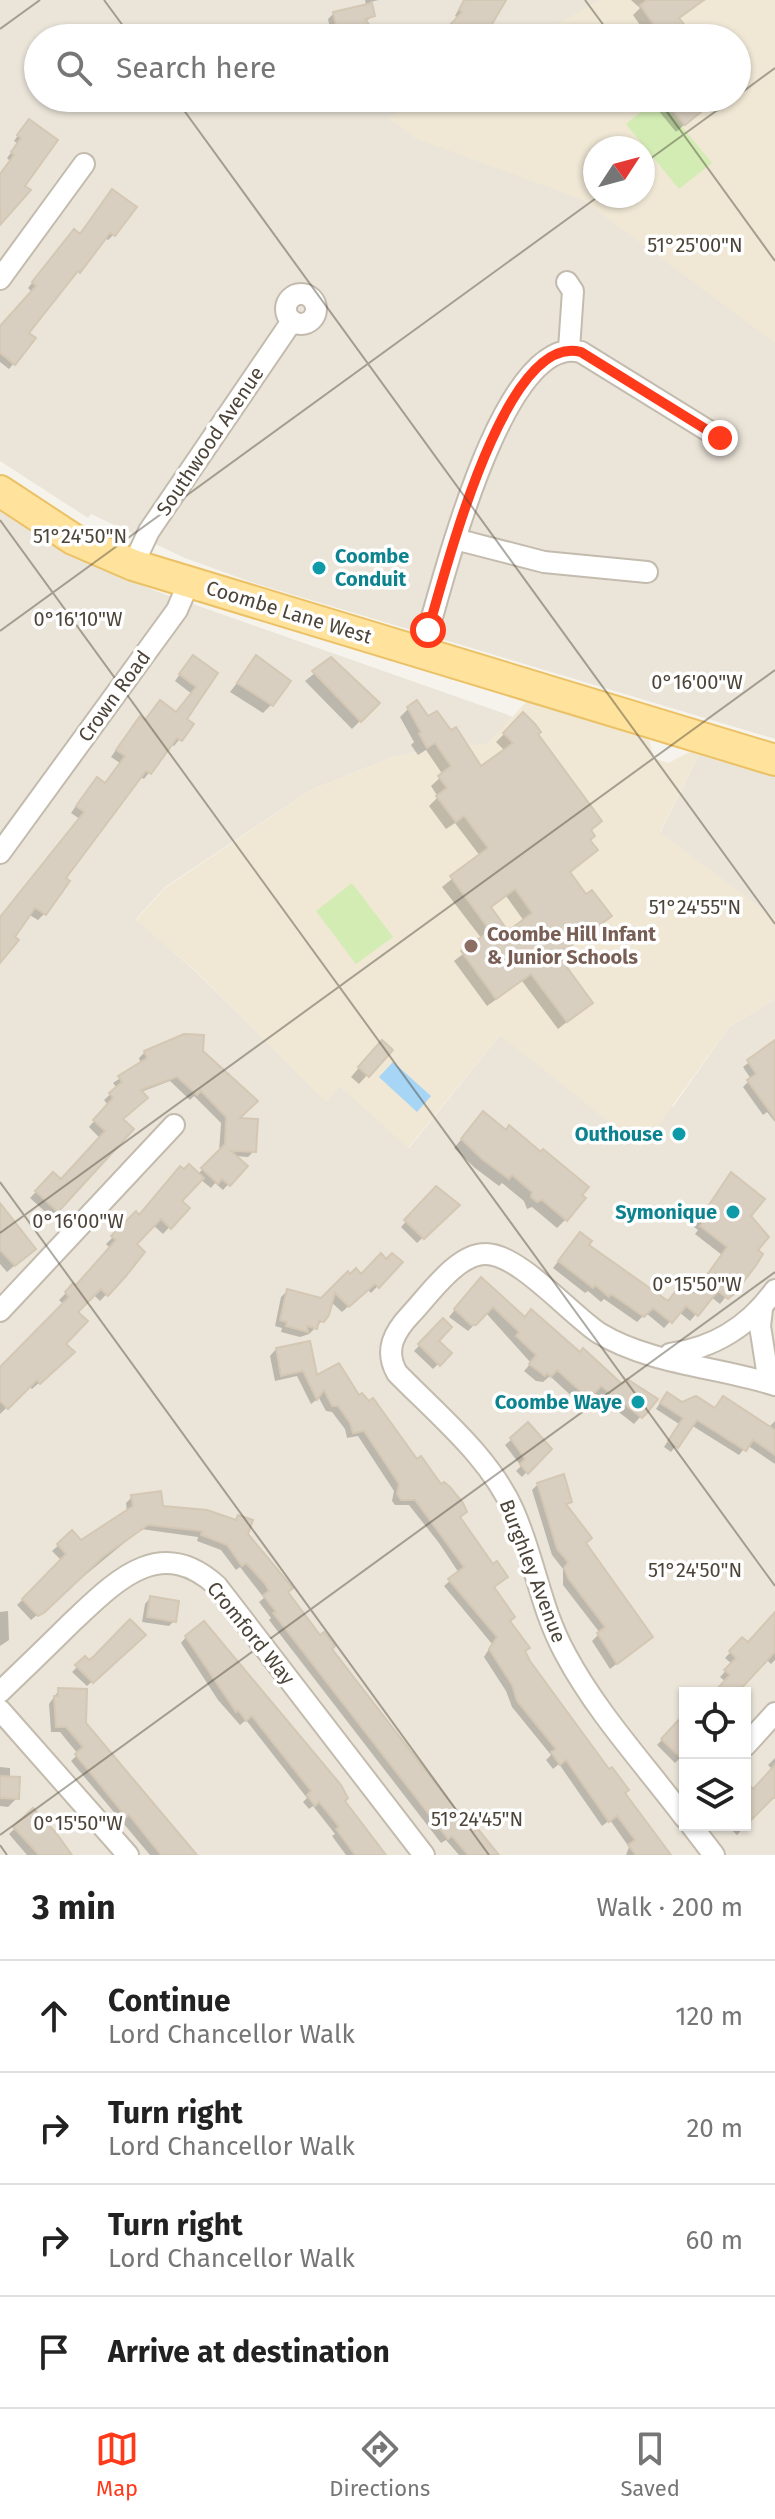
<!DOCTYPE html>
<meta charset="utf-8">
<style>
body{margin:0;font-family:"Fira Sans",sans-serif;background:#f6f6f6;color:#222}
.controls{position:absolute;right:24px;bottom:24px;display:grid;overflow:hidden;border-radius:0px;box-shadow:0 2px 6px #0004}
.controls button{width:72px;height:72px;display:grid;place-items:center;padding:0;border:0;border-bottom:2px solid #e0e0e0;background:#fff;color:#222;font:40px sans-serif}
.compass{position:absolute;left:583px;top:136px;width:72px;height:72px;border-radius:50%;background:#fff;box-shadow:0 2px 6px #0004;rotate:54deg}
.stop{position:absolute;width:24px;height:24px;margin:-18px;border:6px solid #ff3a1a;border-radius:50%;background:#fff}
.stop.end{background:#ff3a1a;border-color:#fff;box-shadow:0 2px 8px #0008}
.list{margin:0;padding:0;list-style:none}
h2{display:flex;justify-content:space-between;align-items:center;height:104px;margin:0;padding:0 32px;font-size:34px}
h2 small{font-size:26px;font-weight:400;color:#767676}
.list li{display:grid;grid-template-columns:52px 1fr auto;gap:24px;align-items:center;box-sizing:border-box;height:112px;padding:0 32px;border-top:2px solid #e0e0e0}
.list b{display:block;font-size:30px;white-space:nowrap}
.list p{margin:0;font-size:26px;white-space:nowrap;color:#767676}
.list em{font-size:26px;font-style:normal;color:#767676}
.icon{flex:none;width:44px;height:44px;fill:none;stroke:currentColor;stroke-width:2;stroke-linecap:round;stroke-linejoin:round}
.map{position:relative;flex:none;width:775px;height:1855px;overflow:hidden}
.search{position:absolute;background:#fff;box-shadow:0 2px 6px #0004;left:24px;right:24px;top:24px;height:88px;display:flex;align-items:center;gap:20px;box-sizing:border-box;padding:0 28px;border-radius:44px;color:#767676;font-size:30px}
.sheet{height:552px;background:#fff}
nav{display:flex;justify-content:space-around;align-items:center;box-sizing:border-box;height:112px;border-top:2px solid #e0e0e0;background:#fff;font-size:22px;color:#767676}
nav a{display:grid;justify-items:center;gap:4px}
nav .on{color:#ff3a1a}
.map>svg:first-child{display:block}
.residential{fill:#ebe5d9;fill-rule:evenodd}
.education{fill:#f0e8d5;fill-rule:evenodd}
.green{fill:#d3ecb3}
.water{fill:#a6d5f5}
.shadow{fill:#0003;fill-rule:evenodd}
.building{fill:#d9cfc0;stroke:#d4c7b3;stroke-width:2;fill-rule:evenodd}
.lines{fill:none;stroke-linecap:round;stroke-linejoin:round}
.street-casing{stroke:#c3bbad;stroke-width:24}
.primary-casing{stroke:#ebc165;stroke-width:34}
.street{stroke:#fff;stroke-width:20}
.primary{stroke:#ffe29c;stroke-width:30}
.route{stroke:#ff3a1a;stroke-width:10}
.ticks{fill:none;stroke:#4c4438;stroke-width:2;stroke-opacity:0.45}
.culture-dot{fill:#0f9aa8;stroke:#fff;stroke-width:3}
.education-dot{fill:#8d6e63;stroke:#fff;stroke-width:3}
.labels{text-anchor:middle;stroke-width:7;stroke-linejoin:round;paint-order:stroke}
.street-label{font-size:20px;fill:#4c4438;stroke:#fff}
.culture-label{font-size:20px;font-weight:bold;fill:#0d838f;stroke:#fff;text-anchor:end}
.education-label{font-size:20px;font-weight:bold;fill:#785e54;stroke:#fff;text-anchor:start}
.ticks-label{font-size:20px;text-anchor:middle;fill:#4c4438;stroke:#fff;stroke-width:7;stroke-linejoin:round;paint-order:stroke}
</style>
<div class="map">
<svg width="775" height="1855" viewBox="0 0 775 1855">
<rect width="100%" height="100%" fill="#f6f3ec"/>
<g class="residential">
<path d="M0,0h775v739l-524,-157 -66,-24 -94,-44 -3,4 -88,-57zM38,38h699v60h-699zM595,148h48v48h-48z"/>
<path d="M0,508l67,46 89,37 358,126 -27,27 -55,5 -39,8 -82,33 -146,97 -29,32 60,53 131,129 13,-16 69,63 91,-113 173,72 56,-80 46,-28v856h-775zM685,1693h60v132h-60z"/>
<polygon points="699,755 775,777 775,919 660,833"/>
</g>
<g class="education">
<path d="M600,0h175v343l-192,-143 -168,-62 -26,-20 35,-20h313v-60h-205zM595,148h48v48h-48z"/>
<polygon points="527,701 649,740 654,758 668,763 690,752 699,755 660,832 775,919 775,999 729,1027 642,1148 500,1035 408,1148 340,1086 326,1102 197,972 136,920 165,888 311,790 393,757 432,749 487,744"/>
</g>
<g class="green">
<polygon points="658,98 712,163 679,189 626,124"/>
<polygon points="352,883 393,937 356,964 316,911"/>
</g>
<polygon class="water" points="393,1062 431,1096 417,1112 379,1077"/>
<g class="shadow">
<polygon points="365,0 379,0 370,2 373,16 365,22 377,38 332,38 328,19 334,13 366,5"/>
<polygon points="464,0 507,0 481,38 440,38 459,18 455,16"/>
<polygon points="631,0 705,0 677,19 693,38 649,38 633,15 640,8"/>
<polygon points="737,64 745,73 737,81"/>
<polygon points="648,98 716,98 676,132"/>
<polygon points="24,127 22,186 0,221 0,175 10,161 7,158 18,144 14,141"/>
<polygon points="134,208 113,235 108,240 104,237 79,271 72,275 26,333 14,363 9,369 0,362 0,327 32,292 28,288 69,237"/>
<polygon points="256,658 272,704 263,713 230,692"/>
<polygon points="331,660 378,703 352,729 305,681"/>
<polygon points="187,664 216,674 184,720 191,725 174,746 171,744 144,779 139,776 63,878 44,914 38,920 28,914 0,960 0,918 80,819 71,813 91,785 104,785 120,763 111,757 134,725 175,714 192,694 175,681"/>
<path d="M408,709l19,9 54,51 24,-18 -9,-9 27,-27 66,116 -21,42 32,51 -43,33 34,46 -33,26 -36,-48 -35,25 -33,-45 28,-22 -40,-52 38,-31 -25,-33 -9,6 -17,-23 9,-9 -7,-11 12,-11 -17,-25 -8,5 -7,-10 3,-3 -14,-25zM506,896l18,25 -17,12 -18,-25z"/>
<polygon points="771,1045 775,1051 775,1122 767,1112 763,1115 743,1087 751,1079 743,1067"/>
<polygon points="390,1050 359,1084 351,1077 373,1051"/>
<polygon points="145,1052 201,1052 254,1151 248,1157 235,1156 245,1166 223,1190 215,1183 211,1188 200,1179 180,1201 187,1208 163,1234 153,1225 134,1245 125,1275 100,1301 93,1294 76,1312 63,1344 66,1359 32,1389 29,1386 0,1414 0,1371 64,1305 59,1300 73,1286 76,1288 110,1248 106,1244 136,1214 139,1217 198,1174 219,1152 221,1123 194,1096 190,1100 170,1081 141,1092 120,1120 131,1130 51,1217 30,1198 53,1174 61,1182 101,1139 89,1127 108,1105 104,1100 117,1088 113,1083 141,1064 139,1058"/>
<polygon points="475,1123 505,1132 541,1154 566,1219 557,1228 532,1207 527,1209 524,1201 502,1183 499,1186 475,1168 454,1148"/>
<polygon points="731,1175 749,1216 755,1251 760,1255 720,1304 711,1297 690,1321 679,1312 664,1328 646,1313 637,1322 604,1299 601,1302 588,1291 585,1293 553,1268 574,1241 667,1303 693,1294 722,1255 695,1234 698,1230 694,1227"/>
<polygon points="436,1189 457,1205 417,1243 401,1227"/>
<polygon points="0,1208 27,1255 7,1272 0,1264"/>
<polygon points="386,1261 400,1263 371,1293 367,1289 342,1312 330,1301 322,1321 309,1334 300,1337 281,1332 282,1328 275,1326 281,1297 287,1291 322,1300"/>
<polygon points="474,1286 622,1387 655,1400 634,1424 593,1392 581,1405 550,1376 543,1382 536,1381 524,1371 531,1363 486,1313 468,1331 449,1317"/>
<polygon points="443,1321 436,1341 449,1353 433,1369 414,1351"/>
<polygon points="276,1349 315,1378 359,1398 458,1518 523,1652 670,1855 626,1855 629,1847 610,1820 602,1826 559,1764 553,1769 546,1760 551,1755 512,1707 506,1691 484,1657 492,1644 444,1586 459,1573 439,1543 409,1505 395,1505 392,1501 394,1491 358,1436 347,1438 345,1429 332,1412 326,1411 319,1398 311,1404 297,1376 275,1381 270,1356"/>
<polygon points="723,1399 768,1428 775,1421 775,1464 747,1445 739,1455 691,1425 671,1452 664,1447 679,1424 656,1409 662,1400 714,1410"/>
<polygon points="528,1425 549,1449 522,1477 516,1471 521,1466 505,1445"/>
<polygon points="538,1484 570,1501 565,1506 584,1544 651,1637 610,1669 592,1641 600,1633 563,1585 563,1569 552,1555 532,1490"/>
<polygon points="132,1497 161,1508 234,1522 239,1517 246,1535 286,1593 473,1835 478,1831 499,1855 459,1855 446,1840 441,1843 269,1620 271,1618 259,1602 264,1598 240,1567 236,1570 221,1550 197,1541 198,1537 141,1529 31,1620 17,1605 62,1561 52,1551 72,1533 81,1542 127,1512 126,1503"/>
<polygon points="150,1598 174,1621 169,1626 142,1622 145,1604"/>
<polygon points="8,1611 9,1640 0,1646 0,1612"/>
<polygon points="775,1614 775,1660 771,1664 766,1659 734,1693 715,1693 726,1682 720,1677 732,1664 725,1658 742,1640 747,1645"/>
<polygon points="143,1635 87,1686 72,1672 85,1659 89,1662"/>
<polygon points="186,1637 342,1801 383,1855 346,1855 332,1836 335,1834 313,1806 309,1809 303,1802 307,1798 246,1720 240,1725 218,1700 181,1643"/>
<polygon points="59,1690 84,1724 196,1855 150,1855 71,1761 78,1754 60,1732 51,1732 49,1704"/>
<polygon points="685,1716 685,1759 682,1756 675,1763 657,1745"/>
<polygon points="775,1758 775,1799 772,1796 737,1835 726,1825 745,1825 745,1800 765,1778 771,1768 768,1765"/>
<polygon points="0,1767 10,1768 10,1778 17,1798 8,1807 0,1806"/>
<polygon points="33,1811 71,1855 27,1855 9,1834"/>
</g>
<g class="building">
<polygon points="464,0 506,0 484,38 438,38 462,12 459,10"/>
<polygon points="647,0 704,0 679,18 695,38 663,38 640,5"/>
<polygon points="372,3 375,16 365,19 379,38 339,38 333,12"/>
<polygon points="663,98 718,98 685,125"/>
<polygon points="29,119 58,140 25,186 31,190 0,225 0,174 14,155 11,152 21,138 17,135"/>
<polygon points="112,189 137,207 115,236 110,233 80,273 78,271 29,333 36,338 15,365 0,353 0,326 36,286 32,282 74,229 80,234"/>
<polygon points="193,655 218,673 187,719 194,724 182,741 177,738 151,774 146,771 66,878 70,881 46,915 35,908 15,937 19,940 0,963 0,917 84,812 76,806 97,777 105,783 125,756 116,750 140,716 145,720 160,700 176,712 196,687 179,674"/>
<polygon points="256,655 291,681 273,706 237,683"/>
<polygon points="331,657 380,703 361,722 312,671"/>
<path d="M417,700l11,16 9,-5 14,19 5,-3 25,39 32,-23 -10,-10 20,-21 12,12 6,8 -3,2 64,87 -11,9 4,6 -5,4 8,10 -28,22 16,22 6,-4 20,26 -54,39 35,48 -26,19 -36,-48 -35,25 -35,-48 29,-20 -40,-55 38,-28 -24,-32 -8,6 -20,-26 11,-8 -9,-12 13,-10 -16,-23 -8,5 -8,-14 2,-2 -14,-25zM515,889l17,24 -24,18 -17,-24z"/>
<polygon points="184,1034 204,1035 203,1051 258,1101 240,1118 258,1119 256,1152 231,1151 248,1166 230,1186 222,1179 218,1184 201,1168 225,1144 226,1117 201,1091 197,1095 177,1077 141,1090 148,1098 123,1119 134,1129 58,1212 35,1191 53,1172 61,1179 105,1131 93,1120 113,1098 109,1093 122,1082 118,1076 147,1058 144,1051"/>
<polygon points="382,1040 393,1050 369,1077 358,1067"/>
<polygon points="775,1040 775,1119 747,1080 756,1074 747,1060"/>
<polygon points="483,1111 506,1130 509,1125 541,1152 543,1149 589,1187 582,1195 586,1198 567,1221 542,1200 537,1202 531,1197 532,1192 512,1175 509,1179 483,1160 461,1139"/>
<polygon points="189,1164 204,1178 182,1201 190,1208 171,1229 161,1219 137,1244 145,1252 126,1276 108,1296 101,1289 78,1312 88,1321 66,1344 75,1352 40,1384 37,1380 8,1409 0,1401 0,1367 69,1297 65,1292 73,1283 76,1285 116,1240 111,1236 136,1211 139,1215 180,1166 184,1169"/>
<polygon points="731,1172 765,1199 751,1216 769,1237 758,1250 763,1254 757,1264 735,1293 728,1299 718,1291 698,1316 686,1306 672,1323 653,1308 644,1317 611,1294 609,1297 595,1285 593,1288 558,1261 580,1232 592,1241 589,1245 668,1301 682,1283 694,1293 727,1247 700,1226 703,1223 699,1220"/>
<polygon points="436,1186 460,1205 424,1239 404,1220"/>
<polygon points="0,1203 36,1249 15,1266 0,1250"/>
<polygon points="381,1253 386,1259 392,1253 403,1262 379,1288 375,1284 349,1307 335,1293 329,1315 324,1322 319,1321 317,1329 307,1326 308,1332 286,1326 287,1322 280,1320 287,1289 321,1298 348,1271 350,1274 356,1268 361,1274"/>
<polygon points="481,1277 525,1317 531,1309 580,1352 583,1348 622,1384 627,1379 658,1399 647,1413 642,1418 601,1386 589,1399 557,1370 551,1377 547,1373 545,1376 529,1364 536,1355 516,1336 519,1332 493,1307 476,1325 471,1325 454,1309"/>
<polygon points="443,1318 452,1327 439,1341 452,1353 440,1366 418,1344"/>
<polygon points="310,1341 317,1375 339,1363 359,1395 362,1393 369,1401 373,1398 417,1459 421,1456 441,1484 444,1482 450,1487 463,1503 467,1512 460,1517 493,1564 497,1561 508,1577 494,1587 515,1617 510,1621 530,1648 525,1651 530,1661 609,1769 612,1767 629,1790 625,1793 671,1855 636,1855 628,1845 635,1840 617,1816 609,1822 566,1760 560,1765 551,1752 556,1749 517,1701 512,1685 489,1649 497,1637 448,1579 464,1567 415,1500 401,1500 397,1494 399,1484 364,1431 353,1433 350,1423 338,1406 332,1406 324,1390 317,1400 303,1371 281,1376 276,1348"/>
<polygon points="667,1392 682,1402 696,1396 715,1408 723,1396 775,1430 775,1455 753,1440 746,1451 697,1420 678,1448 668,1441 683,1418 660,1403"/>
<polygon points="528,1422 552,1449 528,1474 520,1464 525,1459 510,1438"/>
<polygon points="564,1474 572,1502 566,1504 592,1538 586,1543 653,1637 617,1664 597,1633 605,1627 568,1578 564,1568 568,1562 557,1549 537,1483"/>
<polygon points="161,1491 163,1506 207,1510 236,1520 238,1515 253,1520 248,1534 293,1588 288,1592 320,1635 324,1632 335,1646 332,1649 473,1832 478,1829 499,1855 468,1855 452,1836 448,1839 273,1613 276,1612 263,1595 269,1591 265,1584 246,1563 242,1566 227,1545 201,1535 202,1531 148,1525 104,1556 45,1612 38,1616 22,1599 66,1554 57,1544 72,1530 81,1540 133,1506 131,1495"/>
<polygon points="150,1596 179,1601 176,1622 147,1617"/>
<polygon points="775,1612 775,1652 737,1693 713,1693 730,1675 724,1670 736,1658 729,1651 742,1637 748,1642"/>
<polygon points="130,1619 146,1635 93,1683 75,1665 85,1656 89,1660 94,1656"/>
<polygon points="204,1621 341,1785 348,1798 345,1801 386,1855 355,1855 336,1829 339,1827 319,1802 315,1806 307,1795 311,1791 252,1716 246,1721 238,1710 236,1712 185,1636"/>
<polygon points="58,1688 87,1689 86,1723 197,1855 161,1855 129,1815 126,1817 75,1754 83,1747 66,1727 56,1727 54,1696 58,1696"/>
<polygon points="685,1713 685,1762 661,1739"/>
<polygon points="775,1765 775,1796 745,1826 745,1781 753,1789"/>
<polygon points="0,1776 20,1777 19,1799 0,1798"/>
<polygon points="33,1808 56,1833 72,1855 39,1855 13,1827"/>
</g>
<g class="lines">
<defs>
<g id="street">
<polyline points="0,279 84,164"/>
<polyline points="567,282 573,291 569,349"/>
<circle cx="301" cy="309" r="15"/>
<polyline points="455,539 544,562 647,572"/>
<polyline points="133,565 149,531 292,321"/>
<path d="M422,652c18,-57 79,-322 159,-300l139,86"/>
<polyline points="0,853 177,610 189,582"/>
<polyline points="762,1309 760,1326 769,1383"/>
<polyline points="0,1311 174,1125"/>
<path d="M670,1354c44,-6 80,-29 105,-64"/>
<path d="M0,1692c24,-23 48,-46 71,-69 43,-40 88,-90 146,-37l207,269"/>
<polyline points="0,1710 128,1855"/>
<polyline points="745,1746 775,1713"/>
<path d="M685,1818c-40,-53 -88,-105 -119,-163 -26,-47 -31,-95 -52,-143 -23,-54 -76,-97 -117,-139 -13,-23 -3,-41 14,-59 18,-19 46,-60 74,-60 33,-1 85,60 114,79 51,31 120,34 176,52"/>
<polyline points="691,1825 714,1855"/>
</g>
<polyline id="primary" points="0,491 73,539 133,565 775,760"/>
</defs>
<use href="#street" class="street-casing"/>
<use href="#primary" class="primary-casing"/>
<use href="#street" class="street"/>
<use href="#primary" class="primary"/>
</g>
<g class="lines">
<path class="route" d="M428,630c17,-55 76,-299 153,-278l139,86"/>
</g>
<path class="ticks" d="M104,0l28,38M585,0l28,38M0,29l40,-29M737,96l38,-28M175,98l600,826M657,98l118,163M643,164l91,-66M0,520l775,1066M0,631l599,-435M0,1182l489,673M0,1233l775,-563M0,1835l775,-563M0,1845l7,10"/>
<g class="culture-dot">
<circle cx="319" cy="568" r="8"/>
<circle cx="679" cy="1134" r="8"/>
<circle cx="733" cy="1212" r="8"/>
<circle cx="638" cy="1402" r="8"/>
</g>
<circle class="education-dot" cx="471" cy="946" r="8"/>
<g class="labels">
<g class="street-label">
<text transform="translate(210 441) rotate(-56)" y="7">Southwood Avenue</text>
<text transform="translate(289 612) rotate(17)" y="7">Coombe Lane West</text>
<text transform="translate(114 696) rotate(-54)" y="7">Crown Road</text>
<text transform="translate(533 1571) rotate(69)" y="7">Burghley Avenue</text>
<text transform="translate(251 1633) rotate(51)" y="7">Cromford Way</text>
</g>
<g class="culture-label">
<text x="335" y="563" text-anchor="start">Coombe<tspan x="335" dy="23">Conduit</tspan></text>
<text x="663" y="1141">Outhouse</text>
<text x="717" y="1219">Symonique</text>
<text x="622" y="1409">Coombe Waye</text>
</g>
<g class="education-label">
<text x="487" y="941">Coombe Hill Infant<tspan x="487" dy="23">&amp; Junior Schools</tspan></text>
</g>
</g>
<g class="ticks-label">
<text x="695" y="252">51°25'00"N</text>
<text x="80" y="543">51°24'50"N</text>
<text x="78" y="626">0°16'10"W</text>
<text x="697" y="689">0°16'00"W</text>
<text x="695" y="914">51°24'55"N</text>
<text x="78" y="1228">0°16'00"W</text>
<text x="697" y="1291">0°15'50"W</text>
<text x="695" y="1577">51°24'50"N</text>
<text x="477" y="1826">51°24'45"N</text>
<text x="78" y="1830">0°15'50"W</text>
</g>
</svg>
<div class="controls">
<button><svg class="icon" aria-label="locate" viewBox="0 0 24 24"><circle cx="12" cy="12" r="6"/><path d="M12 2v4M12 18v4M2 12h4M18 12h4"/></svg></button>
<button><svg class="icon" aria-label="layers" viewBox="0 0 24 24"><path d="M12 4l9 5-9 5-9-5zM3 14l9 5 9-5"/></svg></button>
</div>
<svg class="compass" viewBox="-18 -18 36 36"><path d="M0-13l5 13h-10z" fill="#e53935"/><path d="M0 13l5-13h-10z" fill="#767676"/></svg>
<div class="stop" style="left:428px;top:630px"></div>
<div class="stop end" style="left:720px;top:438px"></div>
<div class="search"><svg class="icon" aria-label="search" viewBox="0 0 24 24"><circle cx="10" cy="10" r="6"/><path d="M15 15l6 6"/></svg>Search here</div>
</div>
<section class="sheet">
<h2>3 min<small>Walk · 200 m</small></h2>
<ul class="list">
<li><svg class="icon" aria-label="ahead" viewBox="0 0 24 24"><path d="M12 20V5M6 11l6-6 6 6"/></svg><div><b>Continue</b><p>Lord Chancellor Walk</p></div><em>120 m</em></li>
<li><svg class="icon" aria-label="right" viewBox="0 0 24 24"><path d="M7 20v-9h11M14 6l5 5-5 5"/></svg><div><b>Turn right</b><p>Lord Chancellor Walk</p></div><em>20 m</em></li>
<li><svg class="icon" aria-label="right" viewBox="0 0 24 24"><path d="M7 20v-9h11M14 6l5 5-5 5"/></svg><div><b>Turn right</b><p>Lord Chancellor Walk</p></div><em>60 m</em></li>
<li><svg class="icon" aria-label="arrive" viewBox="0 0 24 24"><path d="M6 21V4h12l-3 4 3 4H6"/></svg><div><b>Arrive at destination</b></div></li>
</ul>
</section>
<nav>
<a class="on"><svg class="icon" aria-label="map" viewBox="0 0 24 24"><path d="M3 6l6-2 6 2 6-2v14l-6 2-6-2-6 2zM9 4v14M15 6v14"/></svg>Map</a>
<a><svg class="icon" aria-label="directions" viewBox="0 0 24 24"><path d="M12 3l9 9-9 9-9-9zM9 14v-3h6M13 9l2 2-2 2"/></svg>Directions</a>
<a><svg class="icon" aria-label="saved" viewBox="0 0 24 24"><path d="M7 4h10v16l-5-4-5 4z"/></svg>Saved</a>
</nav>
